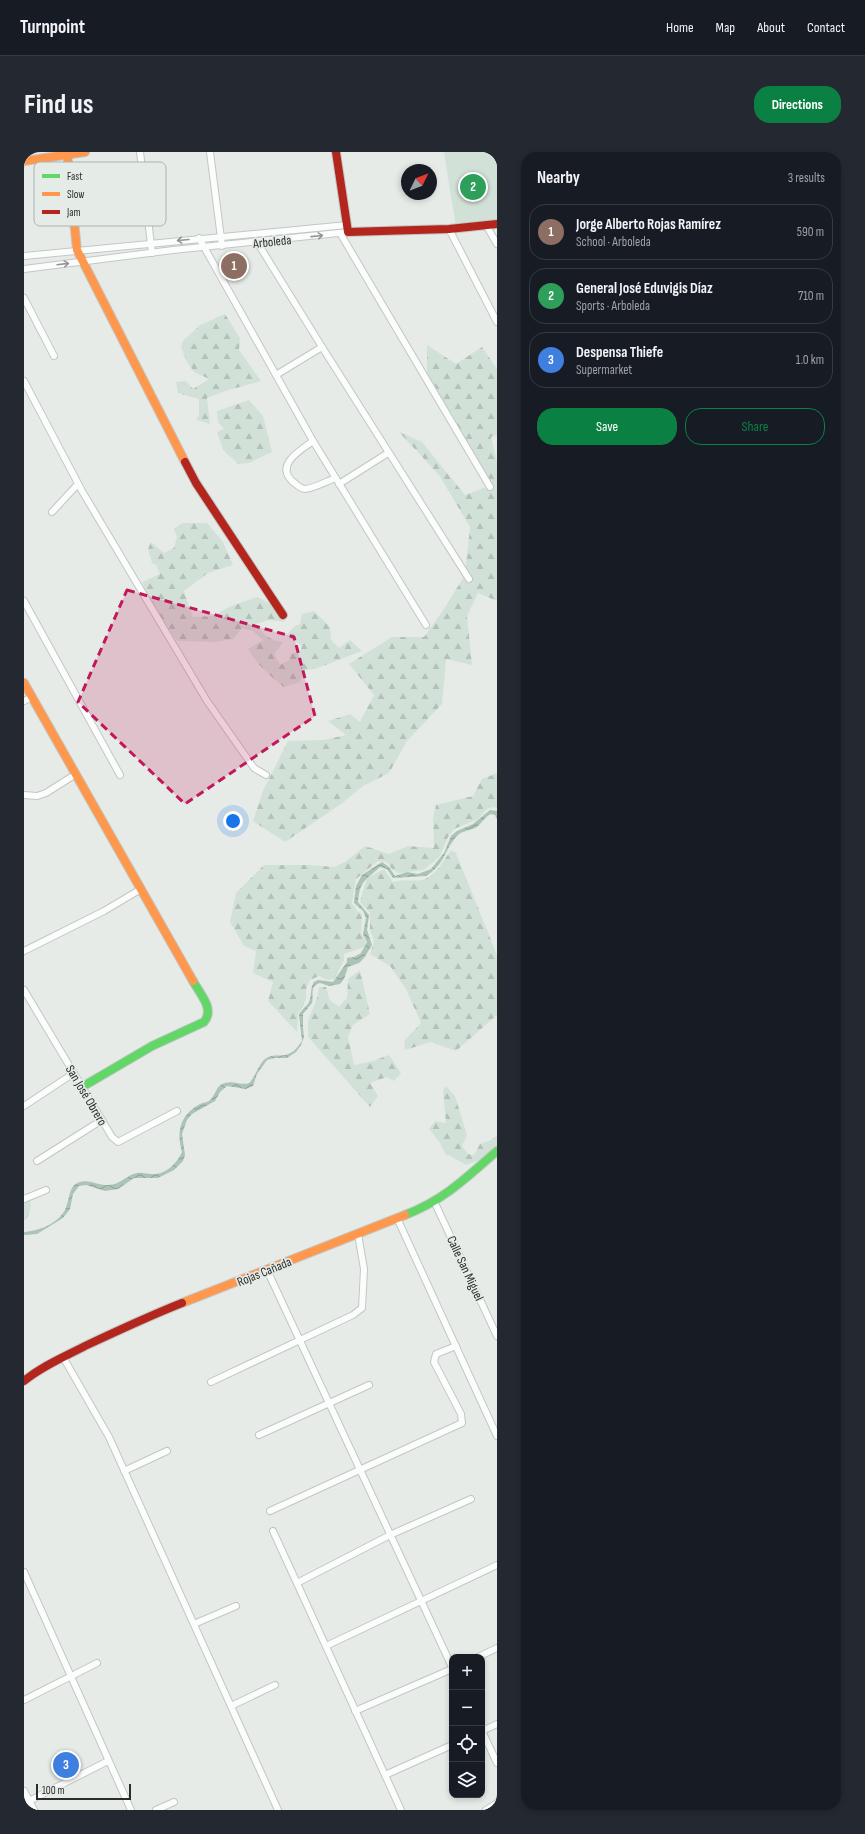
<!DOCTYPE html>
<meta charset="utf-8">
<style>
body{margin:0;font-family:"Sofia Sans Condensed",sans-serif;background:#242831;color:#f1f3f6}
.controls{position:absolute;right:12px;bottom:12px;display:grid;overflow:hidden;border-radius:8px;box-shadow:0 2px 6px #0003}
.controls button{width:36px;height:36px;display:grid;place-items:center;padding:0;border:0;border-bottom:1px solid #363941;background:#171b24;color:#f1f3f6;font:20px sans-serif}
.compass{position:absolute;left:377px;top:12px;width:36px;height:36px;border-radius:50%;background:#171b24;box-shadow:0 2px 6px #0003;rotate:47deg}
.scale{position:absolute;left:12px;bottom:10px;width:95px;box-sizing:border-box;padding-left:4px;border:2px solid #2a2d2b;border-top:0;font-size:11px;line-height:14px;white-space:nowrap;color:#2a2d2b;-webkit-text-stroke:3px #e5ece8;paint-order:stroke}
.you{position:absolute;left:209px;top:669px;width:14px;height:14px;margin:-10px;border:3px solid #fff;border-radius:50%;background:#1a73e8;box-shadow:0 0 0 6px #1a73e833}
.badge{display:grid;place-items:center;width:26px;height:26px;border-radius:50%;background:#0b8043;color:#fff;font-size:13px;font-weight:700}
.pin{position:absolute;translate:-50% -50%;border:2px solid #fff;box-shadow:0 1px 4px #0006}
.list{margin:0;padding:0;list-style:none}
h2{display:flex;justify-content:space-between;align-items:center;height:52px;margin:0;padding:0 16px;font-size:17px}
h2 small{font-size:13px;font-weight:400;color:#9ea1a6}
.list li{display:grid;grid-template-columns:26px 1fr auto;gap:12px;align-items:center;box-sizing:border-box;height:56px;margin:0 8px 8px;padding:0 8px;border:1px solid #363941;border-radius:16px}
.list b{display:block;font-size:15px;white-space:nowrap}
.list p{margin:0;font-size:13px;white-space:nowrap;color:#9ea1a6}
.list em{font-size:13px;font-style:normal;color:#9ea1a6}
.actions{display:flex;gap:8px;padding:12px 16px}
.actions a{flex:1;padding:9px 0;border:1px solid #0b8043;border-radius:16px;text-align:center;font-size:14px;color:#0b8043}
.actions .main{background:#0b8043;color:#fff}
.icon{flex:none;width:22px;height:22px;fill:none;stroke:currentColor;stroke-width:2;stroke-linecap:round;stroke-linejoin:round}
.map{position:relative;flex:none;width:473px;height:1658px;overflow:hidden;border-radius:16px}
header{display:flex;align-items:center;gap:24px;box-sizing:border-box;height:56px;padding:0 20px;background:#171b24;border-bottom:1px solid #363941}
header strong{font-size:19px}
nav{display:flex;gap:22px;margin-inline-start:auto;font-size:14px}
.intro{display:flex;align-items:center;justify-content:space-between;box-sizing:border-box;height:96px;padding:0 24px}
h1{margin:0;font-size:28px}
.button{padding:10px 18px;border-radius:16px;background:#0b8043;color:#fff;font-size:14px;font-weight:700}
main{display:flex;gap:24px;padding:0 24px}
aside{flex:1;background:#171b24;border-radius:16px;box-shadow:0 2px 6px #0003}
.map>svg:first-child{display:block}
.forest{fill:url(#forest-firs)}
.pitch{fill:#d2e1d8}
.water{fill:url(#water-waves)}
.lines{fill:none;stroke-linecap:round;stroke-linejoin:round}
.street-casing{stroke:#c3c7c4;stroke-width:8}
.fast-casing{stroke:#c3c7c4;stroke-width:10}
.slow-casing{stroke:#c3c7c4;stroke-width:10}
.jam-casing{stroke:#c3c7c4;stroke-width:10}
.street{stroke:#fbfcfc;stroke-width:6}
.fast{stroke:#63d668;stroke-width:8}
.slow{stroke:#ff974d;stroke-width:8}
.jam{stroke:#b3261e;stroke-width:8}
.oneway{stroke:#929494}
.marked{fill:#c2185b;fill-opacity:0.2;stroke:#c2185b;stroke-width:3;stroke-dasharray:8 5;stroke-linejoin:round}
.labels{text-anchor:middle;stroke-width:3.5;stroke-linejoin:round;paint-order:stroke}
.street-label{font-size:13px;fill:#2a2d2b;stroke:#e5ece8}
.key{fill:#e5ece8;stroke:#adb3af;stroke-width:1}
.key-label{font-size:11px;fill:#2a2d2b}
</style>
<header>
<strong>Turnpoint</strong>
<nav><a>Home</a><a>Map</a><a>About</a><a>Contact</a></nav>
</header>
<div class="intro"><h1>Find us</h1><a class="button">Directions</a></div>
<main>
<div class="map">
<svg width="473" height="1658" viewBox="0 0 473 1658">
<defs>
<pattern id="forest-firs" width="22" height="20" patternUnits="userSpaceOnUse"><rect width="22" height="20" fill="#d2e1d8"/><path d="M5 1l3.5 6h-7zM16 11l3.5 6h-7z" fill="#b4c1ba"/></pattern>
<pattern id="water-waves" width="16" height="10" patternUnits="userSpaceOnUse"><rect width="16" height="10" fill="#abc4b6"/><path d="M0 5q4-4 8 0t8 0" fill="none" stroke="#8ba094"/></pattern>
</defs>
<rect width="100%" height="100%" fill="#e6ebe8"/>
<g class="forest">
<polygon points="201,162 216,186 215,198 237,229 201,239 183,246 186,272 172,268 175,263 175,247 154,241 152,230 162,229 169,237 185,227 170,220 163,210 157,195 159,189 176,173"/>
<polygon points="403,193 432,212 458,195 473,217 473,283 467,285 473,309 473,449 454,441 443,464 448,513 422,507 418,552 383,589 365,621 339,634 317,652 261,690 229,669 239,639 264,589 300,588 322,583 304,569 326,562 336,570 350,543 325,512 368,485 400,485 418,460 441,423 446,375 415,323 374,279 398,290 441,343 463,335 403,235"/>
<polygon points="225,248 239,264 248,300 225,311 214,312 199,298 193,280 200,277 194,270 193,259"/>
<path d="M158,371h25l16,19 10,23 -25,8 -24,18 9,26 20,-1 16,-9 28,-10 17,9 11,16 -16,-2 -13,4c7,10 14,17 27,18l-9,12 6,11 9,-5 2,-6 9,-2 2,-6 -16,-11 9,-9 5,-2 2,-10 12,-3 16,16 1,13 8,8 11,-8 12,11 -47,18 -10,1 -5,12 -16,5c-13,-10 -28,-23 -36,-38l15,-9 -10,-9 -11,-3 -9,11 -18,3 -38,-1 -27,-41 -8,-18 18,-8 -4,-9 -4,-2 -4,-14 3,-7 13,11 10,-5 3,-11 -3,-8z"/>
<polygon points="473,621 473,656 469,655 463,657 454,667 430,677 424,685 416,704 400,718 374,721 368,717 363,710 354,709 332,727 328,751 333,759 338,762 337,781 342,789 340,795 320,802 320,809 310,827 303,828 295,824 286,828 282,837 282,848 274,862 273,880 244,849 249,830 229,821 232,799 220,794 206,770 212,741 240,713 285,713 310,715 321,710 341,694 365,702 384,694 410,696 409,666 412,653 449,644 458,627"/>
<path d="M427,698l5,3 41,102v60l-41,36 -25,-9 -26,8 -1,-9 17,-18 -15,-34 -16,-23 -20,-12 4,-13 -4,-11v-17l-10,-11 7,-24 17,-9 9,13c13,-4 19,0 29,-2 13,-3 22,-20 29,-30z"/>
<polygon points="336,818 346,862 329,873 324,885 330,913 349,909 365,903 377,921 370,929 363,925 346,931 354,944 346,955 284,885 284,869 293,846 295,835 302,835 306,848 315,855 323,846 324,827"/>
<polygon points="422,934 431,944 443,983 438,994 444,1002 450,1003 456,992 467,988 473,984 473,996 464,1005 442,1013 421,1001 416,991 405,977 411,969 422,971 419,938"/>
<path d="M6,1048c2,6 -1,17 -6,21v-19z"/>
</g>
<polygon class="pitch" points="420,0 473,0 473,69 432,75"/>
<path class="water" d="M466,658l7,1v8l-2,-4 -4,-1c-7,3 -10,11 -16,14 -6,3 -15,3 -19,9 -12,14 -11,27 -30,39l-33,2 -6,-9 -7,-2c-15,14 -20,13 -22,35l11,13 -2,15 5,15 -8,13 -5,5 -11,4 -4,12 -4,5 -11,2 -9,-3c-11,3 -6,12 -8,20l-9,11v14l1,9 -3,8 -5,7 -9,6h-12l-8,2 -10,14 -4,12 -7,3 -19,-3 -7,6 -5,9 -23,13 -5,6 -5,14 3,21 -2,6 -9,9 -16,8h-24l-16,11 -13,2 -19,-6 -7,1 -6,8 -3,15 -7,9 -26,16 -13,1v-3c15,-1 33,-8 41,-22 5,-10 3,-25 15,-28 8,-3 18,3 27,3 12,1 19,-10 30,-12 5,-1 10,1 15,1 14,1 25,-11 30,-22 -6,-21 -2,-37 18,-48 4,-2 8,-1 11,-5 5,-5 5,-14 14,-16 8,-3 16,3 24,0 5,-4 9,-17 15,-23 12,-11 23,5 38,-19l-3,-26c2,-6 8,-8 10,-13 3,-7 1,-14 5,-20l4,-2 15,2 14,-20v-4l7,-1 7,-4 6,-11 -4,-8 3,-16 -3,-7 -9,-8 2,-17 6,-11 20,-13 7,5 6,9 12,-4 11,2 13,-5 13,-16 7,-17 6,-5 16,-7z"/>
<g class="lines">
<defs>
<g id="street">
<polyline points="116,0 128,101"/>
<polyline points="186,0 198,94"/>
<polyline points="462,73 473,92"/>
<polyline points="425,77 473,170"/>
<polyline points="316,81 466,335"/>
<polyline points="175,86 289,289 402,473"/>
<polyline points="233,90 298,195 445,427"/>
<polyline points="0,104 323,73"/>
<polyline points="0,117 149,98 324,80"/>
<polyline points="0,146 30,204"/>
<polyline points="252,223 298,195"/>
<polyline points="0,229 58,339 183,549 230,616 242,623"/>
<path d="M289,289c-12,9 -38,23 -21,40 4,3 8,8 13,8 10,-1 22,-8 31,-11"/>
<polyline points="315,332 364,301"/>
<polyline points="28,360 54,332"/>
<polyline points="0,449 96,623"/>
<polyline points="0,549 8,545"/>
<polyline points="0,643 13,644 22,641 52,622"/>
<polyline points="0,799 80,759 117,737"/>
<polyline points="0,838 88,985 94,990 153,959"/>
<polyline points="0,954 50,921"/>
<polyline points="13,1009 78,968"/>
<polyline points="0,1047 22,1038"/>
<polyline points="410,1049 473,1184"/>
<polyline points="373,1066 473,1284"/>
<polyline points="243,1118 428,1515"/>
<polyline points="39,1205 85,1285 254,1658"/>
<polyline points="187,1230 329,1163 338,1156 340,1117 334,1082"/>
<polyline points="235,1283 345,1233"/>
<polyline points="100,1319 143,1299"/>
<polyline points="246,1359 438,1271 437,1262 410,1210 412,1202 432,1194"/>
<polyline points="249,1379 377,1658"/>
<polyline points="0,1420 107,1658"/>
<polyline points="273,1431 366,1383 447,1347"/>
<polyline points="170,1472 212,1454"/>
<polyline points="302,1494 473,1413"/>
<polyline points="454,1505 473,1496"/>
<polyline points="0,1548 73,1511"/>
<polyline points="207,1554 251,1533"/>
<polyline points="331,1559 428,1517"/>
<polyline points="473,1572 458,1579 473,1611"/>
<polyline points="361,1623 428,1593"/>
<polyline points="0,1639 10,1658"/>
<polyline points="5,1649 84,1609"/>
<polyline points="132,1658 150,1650"/>
<polyline points="462,1658 473,1651"/>
</g>
<g id="fast">
<path d="M58,935l70,-41 52,-24c11,-13 -4,-28 -11,-41"/>
<path d="M381,1063c39,-15 61,-37 92,-64"/>
</g>
<g id="slow">
<polyline points="43,0 53,98 161,310"/>
<polyline points="0,9 61,0"/>
<polyline points="0,531 169,829"/>
<polyline points="158,1151 381,1063"/>
</g>
<g id="jam">
<polyline points="312,0 324,80 425,77 473,72"/>
<polyline points="161,310 172,331 259,463"/>
<path d="M0,1229c18,-15 40,-24 61,-35 32,-15 64,-30 97,-43"/>
</g>
</defs>
<use href="#street" class="street-casing"/>
<use href="#fast" class="fast-casing"/>
<use href="#slow" class="slow-casing"/>
<use href="#jam" class="jam-casing"/>
<use href="#street" class="street"/>
<use href="#fast" class="fast"/>
<use href="#slow" class="slow"/>
<use href="#jam" class="jam"/>
</g>
<defs><path id="oneway-shaft" d="M-6 0H5M1.5-3L5.5 0L1.5 3" fill="none" stroke-width="1.6" stroke-linecap="round" stroke-linejoin="round"/></defs>
<g class="oneway">
<use href="#oneway-shaft" transform="translate(293 84) rotate(-6)"/>
<use href="#oneway-shaft" transform="translate(159 88) rotate(175)"/>
<use href="#oneway-shaft" transform="translate(39 112) rotate(-7)"/>
</g>
<path class="marked" d="M103,438l167,47 21,79 -130,88 -107,-102z"/>
<g class="labels">
<g class="street-label">
<text transform="translate(248 89) rotate(-6)" y="5">Arboleda</text>
<text transform="translate(63 943) rotate(59)" y="5">San José Obrero</text>
<text transform="translate(442 1116) rotate(65)" y="5">Calle San Miguel</text>
<text transform="translate(240 1119) rotate(-22)" y="5">Rojas Cañada</text>
</g>
</g>
<rect x="10" y="10" width="132" height="64" rx="6" class="key"/>
<rect x="18" y="22" width="18" height="4" fill="#63d668"/>
<rect x="18" y="40" width="18" height="4" fill="#ff974d"/>
<rect x="18" y="58" width="18" height="4" fill="#b3261e"/>
<g class="key-label">
<text x="43" y="28">Fast</text>
<text x="43" y="46">Slow</text>
<text x="43" y="64">Jam</text>
</g>
</svg>
<div class="controls">
<button>+</button>
<button>−</button>
<button><svg class="icon" aria-label="locate" viewBox="0 0 24 24"><circle cx="12" cy="12" r="6"/><path d="M12 2v4M12 18v4M2 12h4M18 12h4"/></svg></button>
<button><svg class="icon" aria-label="layers" viewBox="0 0 24 24"><path d="M12 4l9 5-9 5-9-5zM3 14l9 5 9-5"/></svg></button>
</div>
<svg class="compass" viewBox="-18 -18 36 36"><path d="M0-13l5 13h-10z" fill="#e53935"/><path d="M0 13l5-13h-10z" fill="#9ea1a6"/></svg>
<div class="scale">100 m</div>
<div class="you"></div>
<div class="pin badge" style="left:210px;top:114px;background:#8d6e63">1</div>
<div class="pin badge" style="left:449px;top:35px;background:#2e9e5b">2</div>
<div class="pin badge" style="left:42px;top:1613px;background:#3f7fe0">3</div>
</div>
<aside>
<h2>Nearby<small>3 results</small></h2>
<ul class="list">
<li><span class="badge" style="background:#8d6e63">1</span><div><b>Jorge Alberto Rojas Ramírez</b><p>School · Arboleda</p></div><em>590 m</em></li>
<li><span class="badge" style="background:#2e9e5b">2</span><div><b>General José Eduvigis Díaz</b><p>Sports · Arboleda</p></div><em>710 m</em></li>
<li><span class="badge" style="background:#3f7fe0">3</span><div><b>Despensa Thiefe</b><p>Supermarket</p></div><em>1.0 km</em></li>
</ul>
<div class="actions"><a class="main">Save</a><a>Share</a></div>
</aside>
</main>
